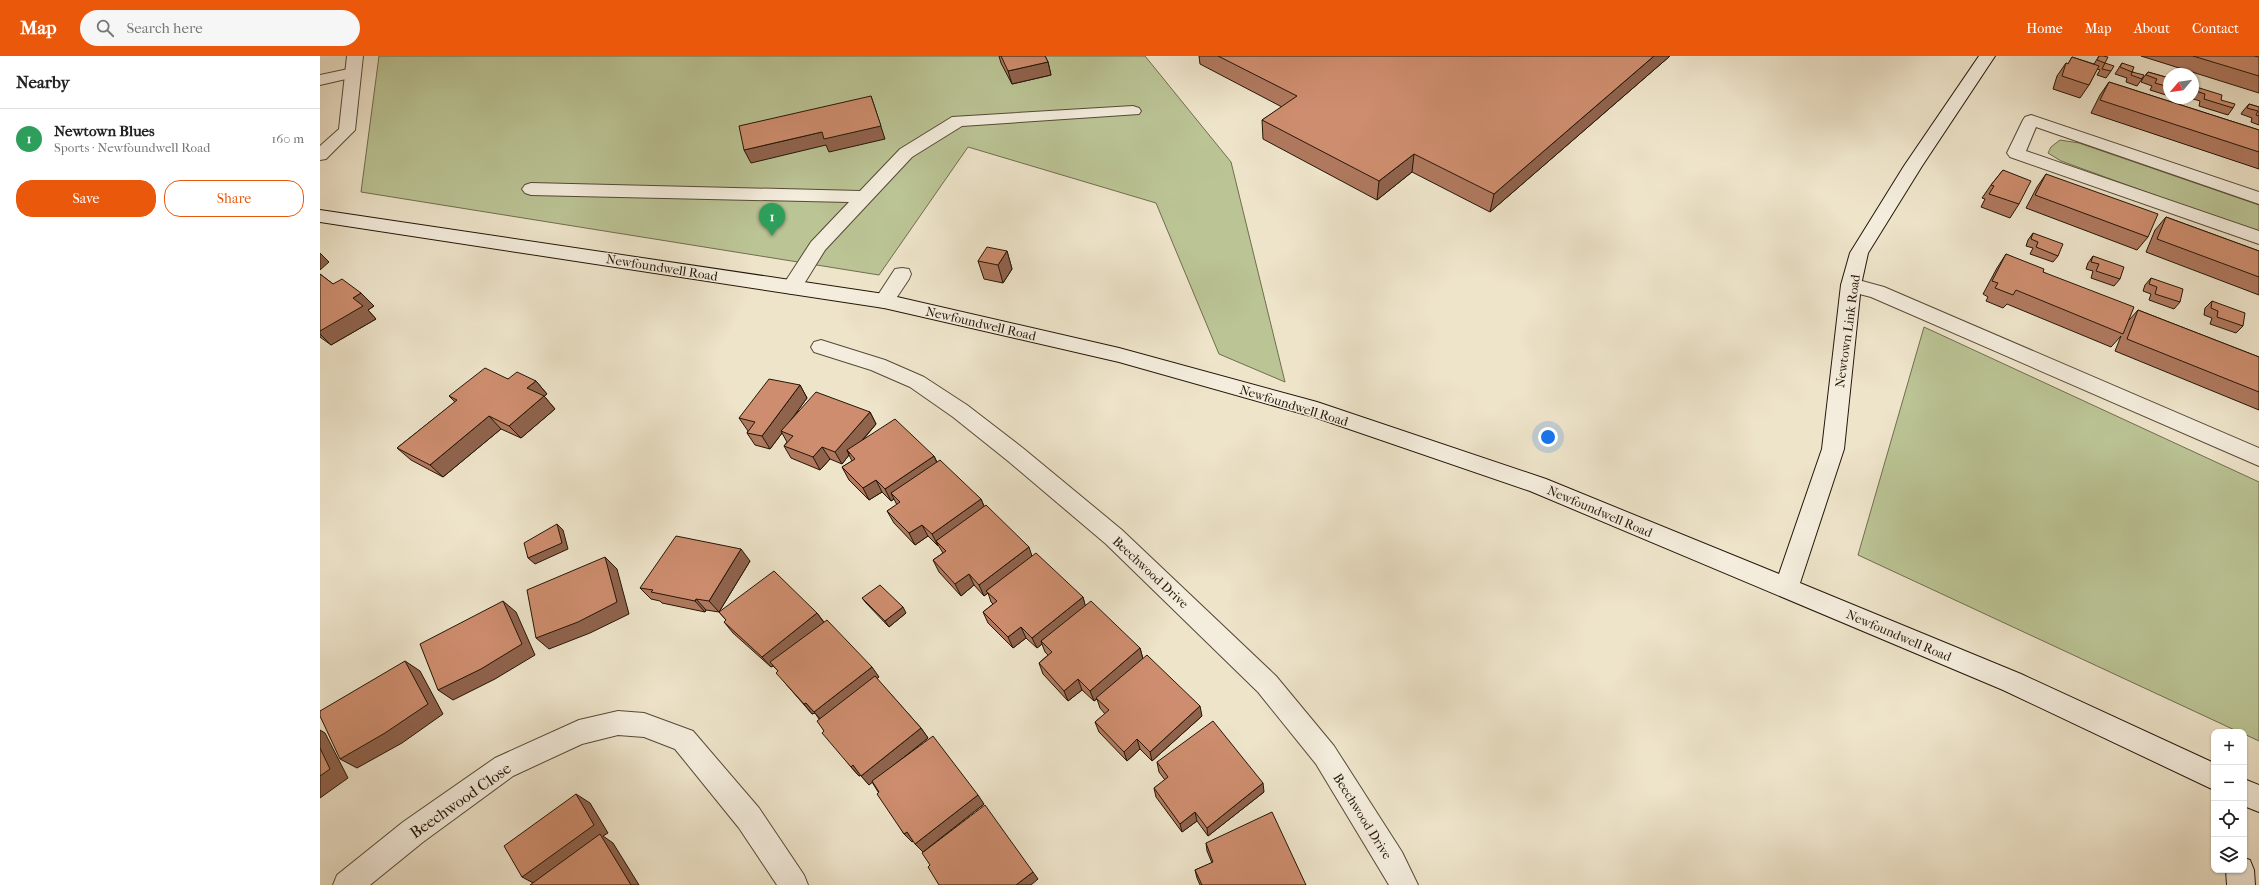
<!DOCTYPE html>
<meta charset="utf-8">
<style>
body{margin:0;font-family:"IM FELL French Canon",serif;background:#f6f6f6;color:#222}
.controls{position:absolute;right:12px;bottom:12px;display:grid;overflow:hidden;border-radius:8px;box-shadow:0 1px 3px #0004}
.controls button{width:36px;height:36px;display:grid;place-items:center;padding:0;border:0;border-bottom:1px solid #e0e0e0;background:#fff;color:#222;font:20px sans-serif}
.compass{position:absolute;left:1843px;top:12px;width:36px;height:36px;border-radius:50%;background:#fff;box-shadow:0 1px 3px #0004;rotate:241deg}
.you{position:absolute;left:1228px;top:381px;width:14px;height:14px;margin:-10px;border:3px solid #fff;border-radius:50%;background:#1a73e8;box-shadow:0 0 0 6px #1a73e833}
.badge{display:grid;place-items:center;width:26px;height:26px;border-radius:50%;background:#ea580c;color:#fff;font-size:13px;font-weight:700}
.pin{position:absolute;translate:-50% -33px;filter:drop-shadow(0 1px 2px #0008)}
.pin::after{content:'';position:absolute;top:21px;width:14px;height:12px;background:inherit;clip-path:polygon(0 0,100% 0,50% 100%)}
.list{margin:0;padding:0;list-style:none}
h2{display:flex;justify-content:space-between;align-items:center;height:52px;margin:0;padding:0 16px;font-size:17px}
h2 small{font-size:13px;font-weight:400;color:#767676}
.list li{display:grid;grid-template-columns:26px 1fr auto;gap:12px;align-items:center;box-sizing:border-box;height:60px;padding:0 16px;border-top:1px solid #e0e0e0}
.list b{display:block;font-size:15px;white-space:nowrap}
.list p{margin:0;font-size:13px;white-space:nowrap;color:#767676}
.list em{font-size:13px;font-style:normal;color:#767676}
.actions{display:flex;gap:8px;padding:12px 16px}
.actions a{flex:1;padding:9px 0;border:1px solid #ea580c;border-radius:16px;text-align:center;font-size:14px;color:#ea580c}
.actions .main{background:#ea580c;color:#fff}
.icon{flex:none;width:22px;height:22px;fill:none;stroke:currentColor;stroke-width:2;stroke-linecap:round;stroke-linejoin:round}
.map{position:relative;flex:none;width:1939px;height:829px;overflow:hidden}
header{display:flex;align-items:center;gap:24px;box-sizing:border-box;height:56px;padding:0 20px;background:#ea580c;color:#fff}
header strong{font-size:19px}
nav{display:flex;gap:22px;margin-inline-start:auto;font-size:14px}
.search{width:280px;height:36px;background:#f6f6f6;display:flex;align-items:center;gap:10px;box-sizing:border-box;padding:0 14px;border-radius:22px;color:#767676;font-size:15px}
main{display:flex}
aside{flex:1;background:#fff}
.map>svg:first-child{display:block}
.green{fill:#bbc495;stroke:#706d4e}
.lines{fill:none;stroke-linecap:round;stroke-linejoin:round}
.lane-casing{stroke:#564a37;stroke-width:2}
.street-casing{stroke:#564a37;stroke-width:2}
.secondary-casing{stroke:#241606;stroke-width:2}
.lane{fill:#f4eddd;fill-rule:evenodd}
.street{fill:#f4eddd;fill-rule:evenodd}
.secondary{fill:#f4eddd;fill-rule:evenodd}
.wall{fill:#b0795f;stroke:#241606}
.shaded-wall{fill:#90634d;stroke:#241606}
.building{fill:#cd8d6e;stroke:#241606}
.labels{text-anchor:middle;stroke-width:3;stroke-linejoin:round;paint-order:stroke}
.street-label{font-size:13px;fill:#241606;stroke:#f4eddd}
.near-street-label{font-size:16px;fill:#241606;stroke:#f4eddd}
</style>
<header>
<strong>Map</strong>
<div class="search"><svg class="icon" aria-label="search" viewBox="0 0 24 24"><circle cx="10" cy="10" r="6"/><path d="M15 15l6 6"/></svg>Search here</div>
<nav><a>Home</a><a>Map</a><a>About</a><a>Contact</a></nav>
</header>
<main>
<aside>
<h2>Nearby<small></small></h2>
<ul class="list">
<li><span class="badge" style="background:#2e9e5b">1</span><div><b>Newtown Blues</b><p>Sports · Newfoundwell Road</p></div><em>160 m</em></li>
</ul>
<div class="actions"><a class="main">Save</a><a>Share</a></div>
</aside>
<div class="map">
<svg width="1939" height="829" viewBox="0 0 1939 829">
<rect width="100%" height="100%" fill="#eee4ca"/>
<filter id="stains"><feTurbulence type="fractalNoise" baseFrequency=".005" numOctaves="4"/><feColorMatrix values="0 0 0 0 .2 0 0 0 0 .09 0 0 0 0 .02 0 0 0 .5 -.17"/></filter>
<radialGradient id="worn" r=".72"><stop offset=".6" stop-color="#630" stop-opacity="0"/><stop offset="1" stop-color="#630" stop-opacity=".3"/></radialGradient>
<g class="green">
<polygon points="59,0 825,0 911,106 965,326 899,298 836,147 648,91 559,219 41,136"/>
<polygon points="1740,84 1759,87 1939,149 1939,177 1741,105 1728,97 1731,91"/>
<polygon points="1604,271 1939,426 1939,685 1924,678 1924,676 1919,676 1538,499"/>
</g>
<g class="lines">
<defs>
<g id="lane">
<polygon points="33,12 39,14 41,17 39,20 0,29 0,19"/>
<polygon points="813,50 819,52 821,55 819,58 642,70 592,101 505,194 479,236 472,238 465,236 462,231 465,226 491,186 529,146 211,139 205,137 202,133 205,129 211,127 540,135 580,93 632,61"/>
<polygon points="582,212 589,213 591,218 589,223 571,250 564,252 557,250 554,245 575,213"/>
</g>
<g id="street">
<polygon points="27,0 43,0 35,74 6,103 0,104 0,90 19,73"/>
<polygon points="1711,59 1939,136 1939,148 1716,71 1706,95 1939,175 1939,188 1690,101 1687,97 1703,64 1705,61"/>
<polygon points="1531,222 1564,231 1939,392 1939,410 1551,241 1524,234 1521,229 1524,224"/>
<polygon points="501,284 565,304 604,321 647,349 704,393 802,474 956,620 1014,690 1082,796 1098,829 1069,829 996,708 938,636 786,488 688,405 633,361 590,331 551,314 494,296 491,291 494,286"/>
<polygon points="298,655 324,657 373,675 439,752 484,819 488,829 457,829 419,772 355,693 324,681 298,679 262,688 193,720 103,786 50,829 13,829 17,819 83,766 175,702 259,664"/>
</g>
<g id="secondary">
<polygon points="1659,0 1675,0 1602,110 1548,197 1541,229 1524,393 1480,527 1701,618 1894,707 1894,734 1683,634 1210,435 994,361 799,306 564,252 0,166 0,154 564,238 799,292 997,346 1226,423 1459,518 1502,393 1521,229 1530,197 1584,110"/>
<polygon points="1924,723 1939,729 1939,756 1924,750"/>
<polygon points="1924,802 1930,804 1934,814 1935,829 1907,829 1906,814 1924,814"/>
</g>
</defs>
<use href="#lane" class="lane-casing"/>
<use href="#street" class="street-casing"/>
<use href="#secondary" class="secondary-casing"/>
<use href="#lane" class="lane"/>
<use href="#street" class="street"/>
<use href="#secondary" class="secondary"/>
</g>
<g class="wall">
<polygon points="679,0 725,0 728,6 731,19 692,28 681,7"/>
<polygon points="879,0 1350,0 1170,156 1092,116 1057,144 943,83 942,64 962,51 880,8"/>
<polygon points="1779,0 1785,7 1791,15 1786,22 1777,19 1780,14 1777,13 1769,29 1760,42 1733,33 1737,20 1746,7 1748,8 1752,1 1774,8"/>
<polygon points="1821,0 1934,0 1939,1 1939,37"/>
<polygon points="1802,7 1822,23 1817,30 1806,26 1807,22 1795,18"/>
<polygon points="1828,16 1849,22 1849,40 1830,34 1832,30 1821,26 1823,22"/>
<polygon points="1789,26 1939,74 1939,113 1771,57 1780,39"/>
<polygon points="1873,30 1901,44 1913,52 1908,59 1879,50 1880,45 1870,42 1873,42"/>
<polygon points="1929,48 1939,51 1939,69 1931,66 1932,62 1921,58 1923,55"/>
<polygon points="1683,114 1699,148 1690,162 1661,151 1665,143 1662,142 1671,129"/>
<polygon points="1726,118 1828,181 1817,194 1706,152 1717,131"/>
<polygon points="1846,161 1939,195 1939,239 1826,196 1835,174"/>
<polygon points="1713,177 1738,200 1733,206 1710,198 1713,192 1706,190 1708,184"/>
<polygon points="687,195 692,213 683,227 664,223 658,205"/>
<polygon points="1686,198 1723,216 1809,264 1818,254 1939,301 1939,354 1795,295 1801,280 1791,291 1687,248 1683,252 1666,245 1668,241 1663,238 1677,212"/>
<polygon points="1773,200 1800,223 1794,230 1771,222 1773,215 1766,213 1768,207"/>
<polygon points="0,218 13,228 41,237 54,250 48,254 56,263 11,289 0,281"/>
<polygon points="1831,222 1860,246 1854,253 1829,244 1831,238 1823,235 1825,229"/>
<polygon points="1892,245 1923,270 1916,277 1890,268 1892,262 1884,259 1885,252"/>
<polygon points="188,323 216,325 227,338 224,340 235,353 201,382 181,373 123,421 91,404 77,392 135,346 129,340"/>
<polygon points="480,329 487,342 474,360 550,356 556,368 543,384 614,400 617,406 661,443 664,450 712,500 763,541 765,550 820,592 823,603 882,660 832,705 820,693 807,705 779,676 775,666 785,658 780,652 777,643 774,645 762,634 748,645 723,618 719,607 728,599 725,596 722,588 717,592 706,582 693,592 668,567 663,556 673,548 671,546 668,537 664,540 654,529 641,540 619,516 613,504 623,497 618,489 618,490 608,480 595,489 574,467 567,455 577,449 574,443 571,445 562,436 549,444 529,424 522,411 532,405 529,399 522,408 510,403 500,414 471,402 464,390 467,386 462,377 450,393 435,389 427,377 428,375 419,362"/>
<polygon points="430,505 399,556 497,557 504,566 559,621 557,623 601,672 608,682 583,702 664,748 603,796 593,785 592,786 584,778 552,726 549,729 541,719 539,720 531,711 504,675 499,663 495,657 492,658 465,627 458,615 453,610 451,611 413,577 404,566 406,564 399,556 386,554 385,556 342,547 340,545 331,543 320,532"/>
<polygon points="542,542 586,557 569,571 546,547"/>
<polygon points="837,706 944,736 888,780 877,765 862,776 836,741 834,732 845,724 839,716"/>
<polygon points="886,787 986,829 880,829 877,822 875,814 892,807 887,795"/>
</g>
<g class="shaded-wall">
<polygon points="1334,0 1350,0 1170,156 1174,138"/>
<polygon points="728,6 731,19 692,28 688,15"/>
<polygon points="551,40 565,83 509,96 506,89 431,107 424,94 502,76"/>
<polygon points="1094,98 1092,116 1057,144 1059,125"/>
<polygon points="687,195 692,213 683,227 678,209"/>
<polygon points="0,197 9,206 0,214"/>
<polygon points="41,237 54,250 48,254 56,263 11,289 0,278 0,275 33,242"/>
<polygon points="216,325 227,338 218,345 207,332"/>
<polygon points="480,329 487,342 463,375 461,375 462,377 450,393 442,380"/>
<polygon points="224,340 235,353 201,382 189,370"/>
<polygon points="550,356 556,368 530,398 527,394 529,399 522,408 515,396"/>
<polygon points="169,360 181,373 123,421 110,409"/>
<polygon points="502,391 510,403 500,414 493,401"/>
<polygon points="614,400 619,412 571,437 574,443 571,445 565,433"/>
<polygon points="556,424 562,436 549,444 543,432"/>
<polygon points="661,443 666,455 616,485 618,489 618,490 612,478"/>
<polygon points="237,468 243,474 248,493 215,508 208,502"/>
<polygon points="602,469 608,480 595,489 589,477"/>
<polygon points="709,491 713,503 666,535 668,537 664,540 659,529"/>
<polygon points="421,493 430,505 399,556 389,545"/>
<polygon points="285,501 297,513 309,558 270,577 229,593 216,582"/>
<polygon points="649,518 654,529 641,540 635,528"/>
<polygon points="763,541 766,552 721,585 722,588 717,592 712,582"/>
<polygon points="376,543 386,554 385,556 375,545"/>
<polygon points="183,545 196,556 215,599 175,623 133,644 118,634"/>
<polygon points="583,551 586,557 569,571 565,565"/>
<polygon points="497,557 505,568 451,611 442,601"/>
<polygon points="701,571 706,582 693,592 688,581"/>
<polygon points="820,592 823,603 774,645 770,635"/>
<polygon points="85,605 100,615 123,658 82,687 37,712 20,703"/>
<polygon points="552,611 559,621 503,666 494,656"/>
<polygon points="758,623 762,634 748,645 744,635"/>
<polygon points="486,647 495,657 492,658 484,648"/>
<polygon points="880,650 882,660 832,705 830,696"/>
<polygon points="601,672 608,682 549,729 541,720"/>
<polygon points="0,674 5,677 28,722 0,742"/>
<polygon points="817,683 820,693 807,705 804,696"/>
<polygon points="533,709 542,719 539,720 531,711"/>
<polygon points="943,727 944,736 888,780 887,772"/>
<polygon points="256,738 270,747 288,777 283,780 293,787 319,829 217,829 202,821"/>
<polygon points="658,739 664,748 603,796 595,788"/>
<polygon points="875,756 877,765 862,776 860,768"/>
<polygon points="587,776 595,784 592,786 584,778"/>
<polygon points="713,816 718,823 711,829 696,829"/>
</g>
<g class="building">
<polygon points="681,0 725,0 728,6 688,15"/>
<polygon points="898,0 1334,0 1174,138 1094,98 1059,125 942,64 977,40"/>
<polygon points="1779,0 1783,0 1788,1 1785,7 1777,4"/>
<polygon points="1873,0 1934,0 1939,1 1939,20"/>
<polygon points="1752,1 1779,10 1769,29 1742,20 1746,7 1748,8"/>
<polygon points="1785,7 1794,10 1791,15 1782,13"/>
<polygon points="1802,7 1814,11 1812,16 1800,11"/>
<polygon points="1812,16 1824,19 1822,23 1811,19"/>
<polygon points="1828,16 1849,22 1849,31 1835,27 1837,23 1826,19"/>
<polygon points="1789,26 1939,74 1939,96 1780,44"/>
<polygon points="1873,30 1902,39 1901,44 1915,48 1913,52 1884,43 1885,38 1873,34"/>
<polygon points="551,40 561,70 504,83 502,76 424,94 419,70"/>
<polygon points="1929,48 1939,51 1939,60 1936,59 1938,55 1927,52"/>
<polygon points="1683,114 1711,125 1699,148 1669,138 1674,130 1671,129"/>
<polygon points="1726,118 1838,158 1828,181 1715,139"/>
<polygon points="1846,161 1939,195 1939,221 1837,183"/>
<polygon points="1713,177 1743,188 1738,200 1716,191 1718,186 1711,183"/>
<polygon points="667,191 687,195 678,209 658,205"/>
<polygon points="1686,198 1724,213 1723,216 1814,251 1803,278 1696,234 1693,239 1675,232 1678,227 1672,225"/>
<polygon points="1773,200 1804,211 1800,223 1776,215 1779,208 1771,206"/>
<polygon points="0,218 13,228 22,223 41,237 33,242 43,250 0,275"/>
<polygon points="1831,222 1863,233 1860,246 1835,238 1837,231 1829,228"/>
<polygon points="1892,245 1925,257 1923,270 1897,261 1898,255 1891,252"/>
<polygon points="1818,254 1939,301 1939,336 1807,283"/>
<polygon points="165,312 188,323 197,316 216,325 207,332 224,340 189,370 169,360 110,409 77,392 137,344 129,340"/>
<polygon points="449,323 480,329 442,380 427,377 435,366 419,362"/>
<polygon points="496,336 550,356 515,396 502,391 493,401 464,390 473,380 461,375"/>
<polygon points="575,363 614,400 565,433 556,424 543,432 522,411 535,403 527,394"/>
<polygon points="620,404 661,443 612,478 602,469 589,477 567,455 580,446 571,437"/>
<polygon points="666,449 709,491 659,529 649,518 635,528 613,504 626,495 616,485"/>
<polygon points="237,468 242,487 208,502 204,487"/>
<polygon points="356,480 421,493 389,545 376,543 375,545 331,536 333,534 320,532"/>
<polygon points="716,497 763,541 712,582 701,571 688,581 663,556 677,545 666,535"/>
<polygon points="285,501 297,546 258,566 216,582 207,534"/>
<polygon points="454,515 497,557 442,601 404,566 406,564 399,556"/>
<polygon points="560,529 583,551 565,565 542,542"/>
<polygon points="183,545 202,588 161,613 118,634 100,588"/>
<polygon points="771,545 820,592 770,635 758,623 744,635 719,607 732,596 721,585"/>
<polygon points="507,564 552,611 494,656 486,647 484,648 456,617 458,615 450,606"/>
<polygon points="827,599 880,650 830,696 817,683 804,696 775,666 789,654 776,642"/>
<polygon points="85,605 108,648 65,677 20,703 0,660 0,655"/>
<polygon points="555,620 601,672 541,720 533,709 531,711 502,677 504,675 497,665"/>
<polygon points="893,665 943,727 887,772 875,756 860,768 834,732 848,721 837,706"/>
<polygon points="613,680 658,739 595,788 587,776 584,778 557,738 559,736 552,725"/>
<polygon points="0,692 10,713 0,720"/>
<polygon points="256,738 274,769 202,821 184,790"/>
<polygon points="665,749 713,816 696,829 619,829 608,811 610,809 602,797"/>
<polygon points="952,756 986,829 882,829 875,814 893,806 886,787"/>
<polygon points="280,778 311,829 210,829"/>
</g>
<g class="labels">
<g class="street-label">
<text transform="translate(342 211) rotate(9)" y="5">Newfoundwell Road</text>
<text transform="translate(661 267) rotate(13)" y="5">Newfoundwell Road</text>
<text transform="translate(1527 275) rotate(-82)" y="5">Newtown Link Road</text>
<text transform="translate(974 349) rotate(17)" y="5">Newfoundwell Road</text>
<text transform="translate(1280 455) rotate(23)" y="5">Newfoundwell Road</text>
<text transform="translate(831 516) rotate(43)" y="5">Beechwood Drive</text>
<text transform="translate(1579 579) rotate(23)" y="5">Newfoundwell Road</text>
<text transform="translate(1043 760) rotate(58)" y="5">Beechwood Drive</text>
</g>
<g class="near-street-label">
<text transform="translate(140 744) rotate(-35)" y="6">Beechwood Close</text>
</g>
</g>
<rect width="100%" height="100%" filter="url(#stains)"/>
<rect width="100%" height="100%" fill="url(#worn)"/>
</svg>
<div class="controls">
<button>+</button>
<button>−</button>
<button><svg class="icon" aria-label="locate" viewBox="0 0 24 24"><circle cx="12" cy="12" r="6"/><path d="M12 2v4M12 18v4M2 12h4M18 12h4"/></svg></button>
<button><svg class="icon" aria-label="layers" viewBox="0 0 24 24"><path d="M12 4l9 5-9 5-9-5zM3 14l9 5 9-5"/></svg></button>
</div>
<svg class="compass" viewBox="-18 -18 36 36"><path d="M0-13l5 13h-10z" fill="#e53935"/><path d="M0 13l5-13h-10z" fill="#767676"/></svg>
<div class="you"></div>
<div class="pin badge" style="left:452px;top:180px;background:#2e9e5b">1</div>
</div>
</main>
